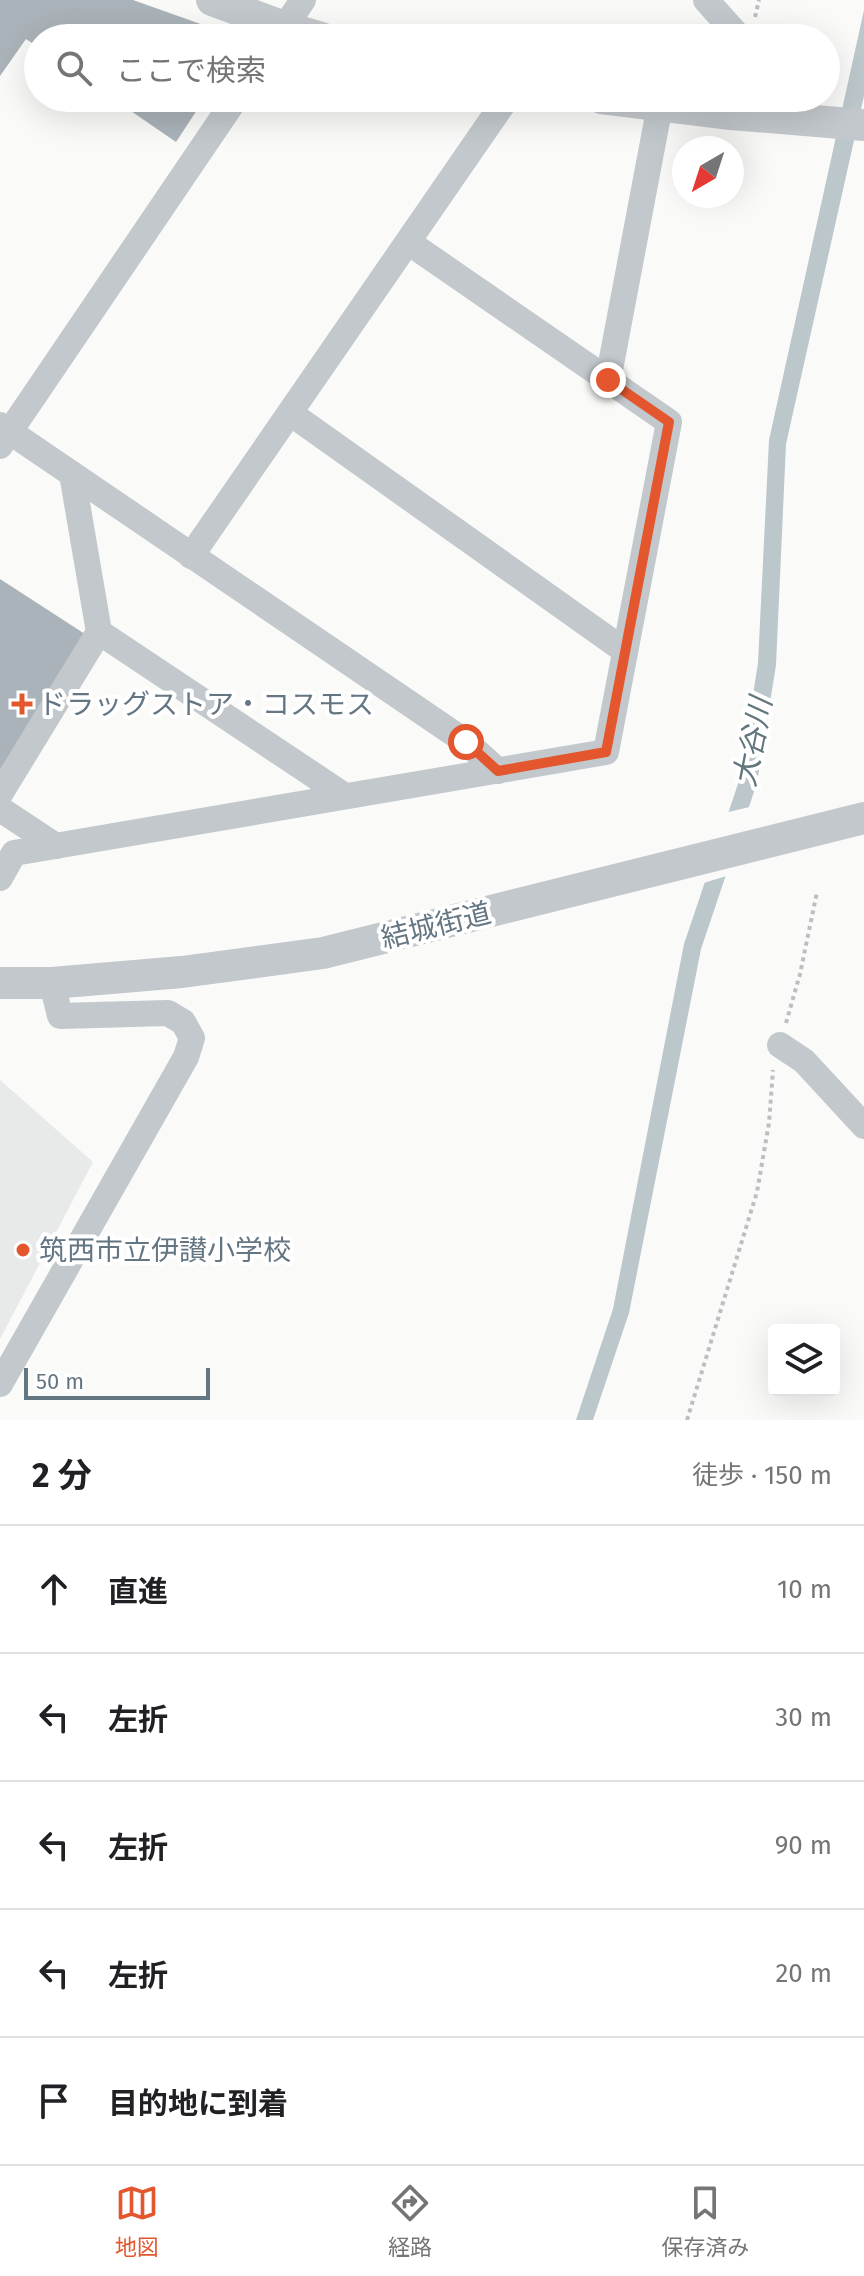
<!DOCTYPE html>
<html lang="ja">
<meta charset="utf-8">
<style>
body{margin:0;font-family:"Fira Sans","Noto Sans JP",sans-serif;background:#f6f6f6;color:#202124}
.controls{position:absolute;right:24px;bottom:24px;display:grid;overflow:hidden;border-radius:8px;box-shadow:0 8px 32px #0002}
.controls button{width:72px;height:72px;display:grid;place-items:center;padding:0;border:0;border-bottom:2px solid #e0e0e0;background:#fff;color:#202124;font:40px sans-serif}
.compass{position:absolute;left:672px;top:136px;width:72px;height:72px;border-radius:50%;background:#fff;box-shadow:0 8px 32px #0002;rotate:219deg}
.scale{position:absolute;left:24px;bottom:20px;width:186px;box-sizing:border-box;padding-left:8px;border:4px solid #657683;border-top:0;font-size:22px;line-height:28px;white-space:nowrap;color:#657683;-webkit-text-stroke:6px #fff;paint-order:stroke}
.stop{position:absolute;width:24px;height:24px;margin:-18px;border:6px solid #e4572e;border-radius:50%;background:#fff}
.stop.end{background:#e4572e;border-color:#fff;box-shadow:0 2px 8px #0008}
.list{margin:0;padding:0;list-style:none}
h2{display:flex;justify-content:space-between;align-items:center;height:104px;margin:0;padding:0 32px;font-size:34px}
h2 small{font-size:26px;font-weight:400;color:#757577}
.list li{display:grid;grid-template-columns:52px 1fr auto;gap:24px;align-items:center;box-sizing:border-box;height:128px;padding:0 32px;border-top:2px solid #e0e0e0}
.list b{display:block;font-size:30px;white-space:nowrap}
.list em{font-size:26px;font-style:normal;color:#757577}
.icon{flex:none;width:44px;height:44px;fill:none;stroke:currentColor;stroke-width:2;stroke-linecap:round;stroke-linejoin:round}
.map{position:relative;flex:none;width:864px;height:1420px;overflow:hidden}
.search{position:absolute;background:#fff;box-shadow:0 8px 32px #0002;left:24px;right:24px;top:24px;height:88px;display:flex;align-items:center;gap:20px;box-sizing:border-box;padding:0 28px;border-radius:44px;color:#757577;font-size:30px}
.sheet{height:744px;background:#fff}
nav{display:flex;justify-content:space-around;align-items:center;box-sizing:border-box;height:112px;border-top:2px solid #e0e0e0;background:#fff;font-size:22px;color:#757577}
nav a{display:grid;justify-items:center;gap:4px}
nav .on{color:#e4572e}
.map>svg:first-child{display:block}
.built{fill:#e8e9e9}
.water{fill:#bbc7cb}
.pier{fill:#fafaf8}
.building{fill:#aab3b9}
.lines{fill:none;stroke-linecap:round;stroke-linejoin:round}
.path{stroke:#bbbfc2;stroke-width:4;stroke-dasharray:4 4;stroke-linecap:butt}
.minor{stroke:#c3c8cc;stroke-width:26}
.tertiary{stroke:#c3c8cc;stroke-width:32}
.route{stroke:#e4572e;stroke-width:10}
.poi-dot{fill:#e4572e;stroke:#fff;stroke-width:3}
.labels{text-anchor:middle;stroke-width:8;stroke-linejoin:round;paint-order:stroke}
.poi-label{font-size:28px;fill:#657683;stroke:#fff;text-anchor:start}
.street-label{font-size:28px;fill:#657683;stroke:#fff}
.water-label{font-size:30px;font-style:italic;fill:#60757c;stroke:#fff}
</style>
<div class="map">
<svg width="864" height="1420" viewBox="0 0 864 1420">
<rect width="100%" height="100%" fill="#fafaf8"/>
<polygon class="built" points="0,1080 93,1162 0,1339"/>
<polygon class="water" points="864,10 864,96 786,444 776,665 757,783 701,949 629,1313 593,1420 576,1420 613,1309 684,944 740,778 758,663 769,440"/>
<polygon class="pier" points="754,806 730,875 700,884 724,813"/>
<g class="building">
<polygon points="0,0 133,0 209,27 213,38 38,38 38,47 26,39 0,76"/>
<polygon points="112,98 205,98 176,142"/>
<polygon points="0,579 88,636 0,773"/>
</g>
<g class="lines">
<g class="path">
<polyline points="755,17 759,0"/>
<polyline points="786,1023 800,974 817,892"/>
<polyline points="687,1420 757,1192 769,1123 773,1070"/>
</g>
<g class="minor">
<polyline points="706,0 740,38"/>
<polyline points="277,38 303,0"/>
<polyline points="608,380 660,105"/>
<polyline points="290,413 625,651"/>
<polyline points="0,425 466,742 498,771"/>
<polyline points="0,446 236,98"/>
<polyline points="191,556 507,98"/>
<polyline points="99,632 345,796"/>
<polyline points="0,794 99,632 72,474"/>
<polyline points="0,809 56,846"/>
<polyline points="0,878 14,853 606,752 669,422 408,242"/>
<polyline points="780,1045 804,1061 864,1126"/>
<polyline points="0,1384 186,1057 192,1038 183,1022 168,1013 60,1016 52,983"/>
</g>
<g class="tertiary">
<polyline points="212,0 284,27 322,38"/>
<polyline points="601,98 731,114 864,125"/>
<polyline points="0,983 52,983 182,972 323,953 864,818"/>
</g>
</g>
<g class="lines">
<polyline class="route" points="466,742 498,771 606,752 669,422 608,380"/>
</g>
<g class="poi-dot">
<path d="M18 692h8v8h8v8h-8v8h-8v-8h-8v-8h8z"/>
<circle cx="23" cy="1250" r="8"/>
</g>
<g class="labels">
<g class="poi-label">
<text x="38" y="714">ドラッグストア・コスモス</text>
<text x="39" y="1260">筑西市立伊讃小学校</text>
</g>
<g class="street-label">
<text transform="translate(436 925) rotate(-14)" y="10">結城街道</text>
</g>
<g class="water-label">
<text transform="translate(753 742) rotate(-79)" y="10">大谷川</text>
</g>
</g>
</svg>
<div class="controls">
<button><svg class="icon" aria-label="layers" viewBox="0 0 24 24"><path d="M12 4l9 5-9 5-9-5zM3 14l9 5 9-5"/></svg></button>
</div>
<svg class="compass" viewBox="-18 -18 36 36"><path d="M0-13l5 13h-10z" fill="#e53935"/><path d="M0 13l5-13h-10z" fill="#757577"/></svg>
<div class="scale">50 m</div>
<div class="stop" style="left:466px;top:742px"></div>
<div class="stop end" style="left:608px;top:380px"></div>
<div class="search"><svg class="icon" aria-label="search" viewBox="0 0 24 24"><circle cx="10" cy="10" r="6"/><path d="M15 15l6 6"/></svg>ここで検索</div>
</div>
<section class="sheet">
<h2>2 分<small>徒歩 · 150 m</small></h2>
<ul class="list">
<li><svg class="icon" aria-label="ahead" viewBox="0 0 24 24"><path d="M12 20V5M6 11l6-6 6 6"/></svg><div><b>直進</b></div><em>10 m</em></li>
<li><svg class="icon" aria-label="left" viewBox="0 0 24 24"><path d="M17 20v-9H6M10 6l-5 5 5 5"/></svg><div><b>左折</b></div><em>30 m</em></li>
<li><svg class="icon" aria-label="left" viewBox="0 0 24 24"><path d="M17 20v-9H6M10 6l-5 5 5 5"/></svg><div><b>左折</b></div><em>90 m</em></li>
<li><svg class="icon" aria-label="left" viewBox="0 0 24 24"><path d="M17 20v-9H6M10 6l-5 5 5 5"/></svg><div><b>左折</b></div><em>20 m</em></li>
<li><svg class="icon" aria-label="arrive" viewBox="0 0 24 24"><path d="M6 21V4h12l-3 4 3 4H6"/></svg><div><b>目的地に到着</b></div></li>
</ul>
</section>
<nav>
<a class="on"><svg class="icon" aria-label="map" viewBox="0 0 24 24"><path d="M3 6l6-2 6 2 6-2v14l-6 2-6-2-6 2zM9 4v14M15 6v14"/></svg>地図</a>
<a><svg class="icon" aria-label="directions" viewBox="0 0 24 24"><path d="M12 3l9 9-9 9-9-9zM9 14v-3h6M13 9l2 2-2 2"/></svg>経路</a>
<a><svg class="icon" aria-label="saved" viewBox="0 0 24 24"><path d="M7 4h10v16l-5-4-5 4z"/></svg>保存済み</a>
</nav>
